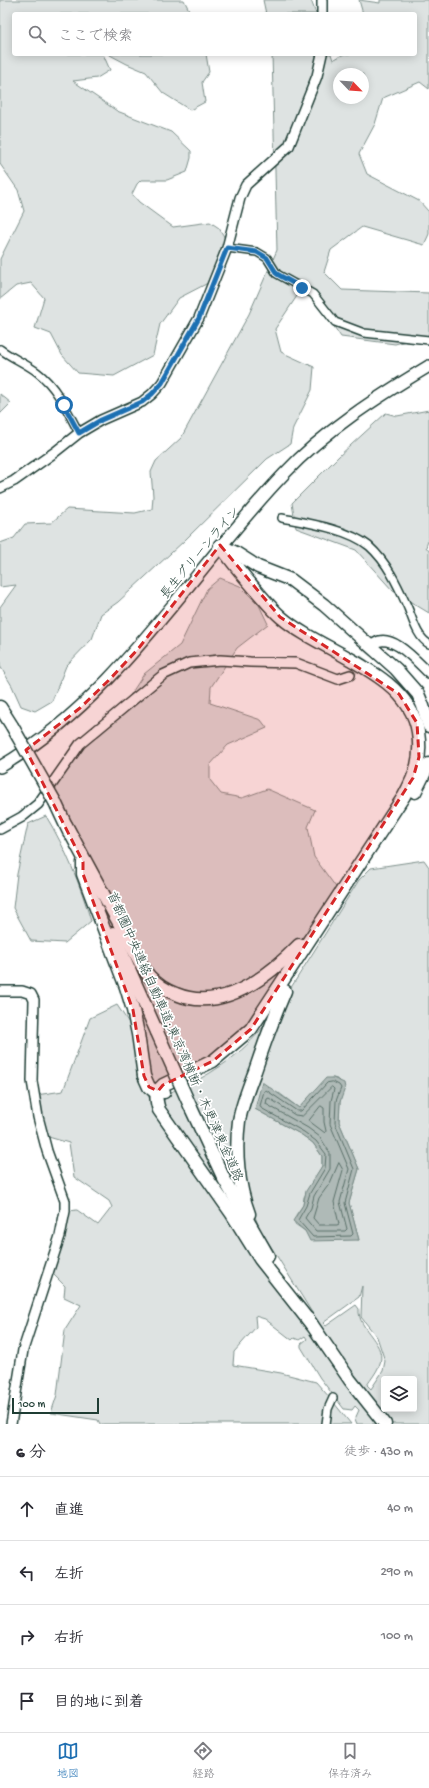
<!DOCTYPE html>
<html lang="ja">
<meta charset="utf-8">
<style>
body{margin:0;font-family:"Gochi Hand","Klee One",sans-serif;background:#f7f7f7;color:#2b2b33}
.controls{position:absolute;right:12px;bottom:12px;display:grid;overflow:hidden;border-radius:4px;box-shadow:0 2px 10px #0003}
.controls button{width:36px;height:36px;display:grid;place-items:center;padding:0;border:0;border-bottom:1px solid #e1e1e2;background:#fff;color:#2b2b33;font:20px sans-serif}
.compass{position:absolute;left:333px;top:68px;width:36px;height:36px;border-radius:50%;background:#fff;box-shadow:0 2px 10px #0003;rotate:115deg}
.scale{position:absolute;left:12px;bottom:10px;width:87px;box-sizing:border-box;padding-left:4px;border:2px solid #1f3d34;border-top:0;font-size:11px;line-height:14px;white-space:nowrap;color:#1f3d34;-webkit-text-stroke:3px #fff;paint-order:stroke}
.stop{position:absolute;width:12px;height:12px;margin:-9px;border:3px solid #1f6fb2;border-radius:50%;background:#fff}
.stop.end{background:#1f6fb2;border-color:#fff;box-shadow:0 1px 4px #0008}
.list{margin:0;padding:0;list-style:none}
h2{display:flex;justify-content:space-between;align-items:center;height:52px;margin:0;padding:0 16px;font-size:17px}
h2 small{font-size:13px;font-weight:400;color:#7c7c81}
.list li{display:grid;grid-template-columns:26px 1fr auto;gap:12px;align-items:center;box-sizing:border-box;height:64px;padding:0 16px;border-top:1px solid #e1e1e2}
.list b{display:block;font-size:15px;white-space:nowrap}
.list em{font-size:13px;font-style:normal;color:#7c7c81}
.icon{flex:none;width:22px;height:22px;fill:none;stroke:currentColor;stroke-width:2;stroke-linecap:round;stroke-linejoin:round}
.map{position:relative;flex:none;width:429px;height:1424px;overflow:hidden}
.search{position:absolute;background:#fff;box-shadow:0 2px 10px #0003;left:12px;right:12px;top:12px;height:44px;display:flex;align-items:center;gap:10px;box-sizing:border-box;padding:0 14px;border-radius:4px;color:#7c7c81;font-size:15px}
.sheet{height:308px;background:#fff}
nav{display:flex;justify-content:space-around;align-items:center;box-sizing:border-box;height:56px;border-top:1px solid #e1e1e2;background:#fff;font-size:11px;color:#7c7c81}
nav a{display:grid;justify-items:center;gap:2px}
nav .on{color:#1f6fb2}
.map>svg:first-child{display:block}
.green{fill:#dee3e2;stroke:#7e908b;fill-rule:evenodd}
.water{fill:#afbab7;stroke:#758883}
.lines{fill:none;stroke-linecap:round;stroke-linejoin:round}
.shore{stroke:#596f68;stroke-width:1}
.tertiary-tunnel{stroke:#d2d8d6;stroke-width:9;stroke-dasharray:9 4.5;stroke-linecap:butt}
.minor-casing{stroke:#1f3d34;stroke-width:10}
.tertiary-casing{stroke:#1f3d34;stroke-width:12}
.trunk-casing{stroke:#1f3d34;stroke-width:14}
.motorway-casing{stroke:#1f3d34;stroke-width:15}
.minor{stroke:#fff;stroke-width:7}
.tertiary{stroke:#fff;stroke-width:9}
.trunk{stroke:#fff;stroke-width:11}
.motorway{stroke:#fff;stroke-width:12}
.motorway-bridge-casing{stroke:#1f3d34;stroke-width:15;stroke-linecap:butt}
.motorway-bridge{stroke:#fff;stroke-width:12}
.route{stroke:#1f6fb2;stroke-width:5}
.marked{fill:#d62828;fill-opacity:0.2;stroke:#d62828;stroke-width:3;stroke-dasharray:8 5;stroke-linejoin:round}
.labels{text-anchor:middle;stroke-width:3.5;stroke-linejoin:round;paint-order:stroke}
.street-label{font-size:13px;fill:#1f3d34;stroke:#fff}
</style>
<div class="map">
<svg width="429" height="1424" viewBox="0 0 429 1424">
<rect width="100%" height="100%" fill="#fff"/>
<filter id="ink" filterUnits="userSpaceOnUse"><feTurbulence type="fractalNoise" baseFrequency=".025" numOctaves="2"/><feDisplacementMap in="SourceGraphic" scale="8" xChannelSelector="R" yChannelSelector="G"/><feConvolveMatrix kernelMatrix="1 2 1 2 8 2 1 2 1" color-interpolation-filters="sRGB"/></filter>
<g filter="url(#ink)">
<g class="green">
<polygon points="0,0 184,0 191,14 14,14 14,54 103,54 110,70 97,78 73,81 117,111 171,132 191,151 191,158 187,172 167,180 141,180 137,184 132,194 139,202 173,227 210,222 219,228 226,240 208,283 179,298 160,324 153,355 114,376 78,373 62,355 51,334 35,328 44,298 31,283 16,286 0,299 0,259 24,211 18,190 0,164"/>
<polygon points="263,0 311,0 316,14 266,14"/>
<path d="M359,0l21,3v-3h49v89l-9,-7 -37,16 -8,26 -16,30 8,20 52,27 10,11v22l-5,11 -62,-18 -31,23 -7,22 18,18 87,3v42l-34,9 -54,-7 -36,-53 -30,45 6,23 33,15 -2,23 -19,38 -3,16 -23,15 -83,82 -66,61 -17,12 -9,25 -26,27 -14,35 -17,10 -14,-5 -9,-20 -12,-20v-59l16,-22 -16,2v-44l14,-5 11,-14 26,-1 16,-14 68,4 17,-4 1,-13 -2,-24 5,-11 25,-23 68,-124 28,-64 -5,-196h59l2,6 11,-6h71v-40h-52zM339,74h24v24h-24z"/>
<polygon points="108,54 206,54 209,72 202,82 205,102 190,110 163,93 146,72 127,64"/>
<polygon points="0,394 11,403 0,414"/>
<polygon points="429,410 429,538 426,547 429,551 429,613 393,591 356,550 296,528 292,503 339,456 386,413 397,416"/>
<polygon points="220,578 240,586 259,605 268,624 237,648 211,687 210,703 261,720 267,728 228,745 210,765 210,780 221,794 242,798 267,789 315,810 308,827 314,857 338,890 319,918 300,940 258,976 218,995 175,991 148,968 53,786 79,749 116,717 144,674 180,645 207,589"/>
<path d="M46,816c20,33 34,68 45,105l-26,22 -34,-2 -18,-33 4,-34 11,-50z"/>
<path d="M424,860l5,7v557h-38l-52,-68 -79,-127 -7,-17 -11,-44v-37l9,-37 34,-97 74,-117 12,-12zM333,1078l4,1 5,14 -2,9 -1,20 20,47 -10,34 10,37 -54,-9 -10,-7 1,-9 7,-10 1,-8 18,-31v-10l-9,-13 -11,-8 -47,-26 24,-16 20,15 27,-29zM362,1286l-1,31 16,20 8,24 -2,10 -12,18 -4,-4c4,-6 9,-12 12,-19 10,-22 -22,-36 -20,-57l-3,-4 -30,21 -3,-3 36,-26zM384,1379h30v30h-30z"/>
<polygon points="103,915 172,1078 157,1083 152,1081 148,1075"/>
<polygon points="126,944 153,984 212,1003 296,953 250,1023 228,1046 180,1074"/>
<polygon points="117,1005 135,1032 146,1091 155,1110 275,1284 379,1424 357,1424 355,1419 359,1410 355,1406 352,1410 344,1409 320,1378 301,1347 301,1344 307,1339 305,1336 299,1340 294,1338 292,1340 265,1319 255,1316 256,1327 234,1352 233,1365 281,1373 316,1382 330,1398 324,1424 100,1424 98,1420 51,1413 57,1395 65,1330 81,1305 64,1297 65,1286 51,1272 68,1211 77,1210 98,1225 112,1207 109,1201 74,1177 69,1143 45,1136 36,1095 63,1091 90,1018"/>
<path d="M269,1019l-29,89 2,96 -56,-118c34,-17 60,-35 83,-67z"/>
<path d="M177,1089l57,120 -72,-100c1,-12 5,-15 15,-20z"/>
<polygon points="334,1403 351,1424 327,1424 330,1410"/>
</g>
<polygon class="water" points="326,1078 333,1078 344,1083 345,1088 340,1102 339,1122 359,1169 349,1203 359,1240 310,1241 305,1231 293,1221 303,1205 306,1191 322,1166 322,1156 313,1143 302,1135 255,1109 262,1082 299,1108"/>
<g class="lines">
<g class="shore">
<polygon points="333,1082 339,1085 341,1088 336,1101 335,1123 354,1169 345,1203 353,1234 351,1236 313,1237 298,1220 306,1206 310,1193 325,1168 326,1154 316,1141 304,1132 261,1108 260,1106 264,1091 266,1090 297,1111 301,1111 327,1083"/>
<polygon points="332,1087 334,1089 331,1101 330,1124 349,1169 340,1202 347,1229 345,1231 316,1231 305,1218 311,1208 314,1196 330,1169 330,1153 320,1137 308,1128 266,1104 267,1099 269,1098 295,1115 302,1116"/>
<polygon points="321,1106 324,1108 324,1122 326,1131 325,1133 309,1121"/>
<polygon points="339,1163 343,1170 334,1202 339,1224 337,1225 319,1225 313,1218 319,1198 330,1183"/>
</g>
<polyline class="tertiary-tunnel" points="350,675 375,643"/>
<defs>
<g id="minor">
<polyline points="227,248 257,252 267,258 277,274 313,294 335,322 364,333 429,340"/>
<path d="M0,349c12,9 25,14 37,23 20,15 31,40 42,61"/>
<path d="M282,518c26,5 66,11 87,28 19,17 29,40 39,62 5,12 9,29 21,36"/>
<polyline points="326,1424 328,1409 333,1398"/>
</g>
<g id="tertiary">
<polyline points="322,0 322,14"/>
<polyline points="0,488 14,481 55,452 79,433 101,420 142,402 152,394 162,383 199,318 227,248 240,198 246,185 289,146 317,76 322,54"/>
<path d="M375,643c17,-11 42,19 54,30"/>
<polyline points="0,829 22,817 38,804 80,744 163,675 189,663 220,660 250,662 296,663 338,679 350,675"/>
<polyline points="0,991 22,991 31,994 34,1000 32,1081 38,1117 47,1151 65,1201 65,1211 60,1236 23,1350 11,1424"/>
</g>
<path id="trunk" d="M0,767c120,-71 190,-195 284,-293 40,-43 95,-78 145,-108"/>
<g id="motorway">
<path d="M220,545c13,19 27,35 42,52 6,7 12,14 19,20 41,36 128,55 137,115 4,26 -2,42 -14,64l-153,233 -38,32 -50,24c-9,8 -7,15 -4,25l73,104 28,45 52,66"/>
<polyline points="221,546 236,553 258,567 291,580 324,605 396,669 418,694 423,706 429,726"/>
<polyline points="0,707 12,726"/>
<polyline points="415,792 429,764"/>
<polyline points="55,802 69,832"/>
<path d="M66,825l74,137c3,5 6,11 10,15 6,7 17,14 26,17 46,19 92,-17 123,-49"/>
<polyline points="83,862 83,874 126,987 133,1010 138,1034 144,1076 149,1087 154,1091 164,1092"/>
<polyline points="113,933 157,1032"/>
<polyline points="191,1108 224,1179 268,1256"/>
<path d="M249,1214c-11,-29 -14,-63 -10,-93 3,-17 10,-34 16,-50 9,-27 19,-54 30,-80"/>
<polyline points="308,1319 350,1380 385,1424"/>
</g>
</defs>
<use href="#minor" class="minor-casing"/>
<use href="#tertiary" class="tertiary-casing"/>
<use href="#trunk" class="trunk-casing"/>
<use href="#motorway" class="motorway-casing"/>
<use href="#minor" class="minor"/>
<use href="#tertiary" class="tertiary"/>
<use href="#trunk" class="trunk"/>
<use href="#motorway" class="motorway"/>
<defs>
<g id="motorway-bridge">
<polyline points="12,726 55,802"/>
<polyline points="157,1032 191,1108"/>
</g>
</defs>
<use href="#motorway-bridge" class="motorway-bridge-casing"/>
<use href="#motorway-bridge" class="motorway-bridge"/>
</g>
</g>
<g class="lines" filter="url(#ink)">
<polyline class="route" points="64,405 79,433 101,420 142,402 152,394 162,383 199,318 227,248 257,252 267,258 277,274 302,288"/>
</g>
<path class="marked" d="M220,545l60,72 119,77 18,29 2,34 -6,21 -162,251 -38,32 -50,24 -5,6 -9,-4 -5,-11 -11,-66 -50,-136v-12l-57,-112 54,-42 30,-29 28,-30z"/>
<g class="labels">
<g class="street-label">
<text transform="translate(199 552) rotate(-50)" y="5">長生グリーンライン</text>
<text transform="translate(176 1036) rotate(66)" y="5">首都圏中央連絡自動車道;東京湾横断・木更津東金道路</text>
</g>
</g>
</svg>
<div class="controls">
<button><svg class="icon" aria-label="layers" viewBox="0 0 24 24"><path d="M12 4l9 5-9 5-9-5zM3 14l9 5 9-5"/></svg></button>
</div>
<svg class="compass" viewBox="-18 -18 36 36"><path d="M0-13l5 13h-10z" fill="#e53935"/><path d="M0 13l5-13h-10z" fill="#7c7c81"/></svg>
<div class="scale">100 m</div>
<div class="stop" style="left:64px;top:405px"></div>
<div class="stop end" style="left:302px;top:288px"></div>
<div class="search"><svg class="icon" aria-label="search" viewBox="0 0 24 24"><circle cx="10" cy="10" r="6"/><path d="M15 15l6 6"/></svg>ここで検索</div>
</div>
<section class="sheet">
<h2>6 分<small>徒歩 · 430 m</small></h2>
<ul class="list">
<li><svg class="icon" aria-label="ahead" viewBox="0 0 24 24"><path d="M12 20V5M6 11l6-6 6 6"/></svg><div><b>直進</b></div><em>40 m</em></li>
<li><svg class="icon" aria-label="left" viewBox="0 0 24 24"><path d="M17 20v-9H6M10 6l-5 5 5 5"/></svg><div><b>左折</b></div><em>290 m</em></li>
<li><svg class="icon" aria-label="right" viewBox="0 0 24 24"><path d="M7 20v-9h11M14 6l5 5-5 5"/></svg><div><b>右折</b></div><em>100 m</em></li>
<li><svg class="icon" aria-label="arrive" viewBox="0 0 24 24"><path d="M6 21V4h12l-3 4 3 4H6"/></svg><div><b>目的地に到着</b></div></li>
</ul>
</section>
<nav>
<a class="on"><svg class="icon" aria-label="map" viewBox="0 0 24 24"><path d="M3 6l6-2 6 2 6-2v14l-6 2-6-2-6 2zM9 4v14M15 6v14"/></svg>地図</a>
<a><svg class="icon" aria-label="directions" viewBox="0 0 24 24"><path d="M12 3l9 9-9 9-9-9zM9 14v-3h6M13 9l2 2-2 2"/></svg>経路</a>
<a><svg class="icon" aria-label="saved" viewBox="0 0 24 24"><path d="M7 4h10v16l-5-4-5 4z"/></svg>保存済み</a>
</nav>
